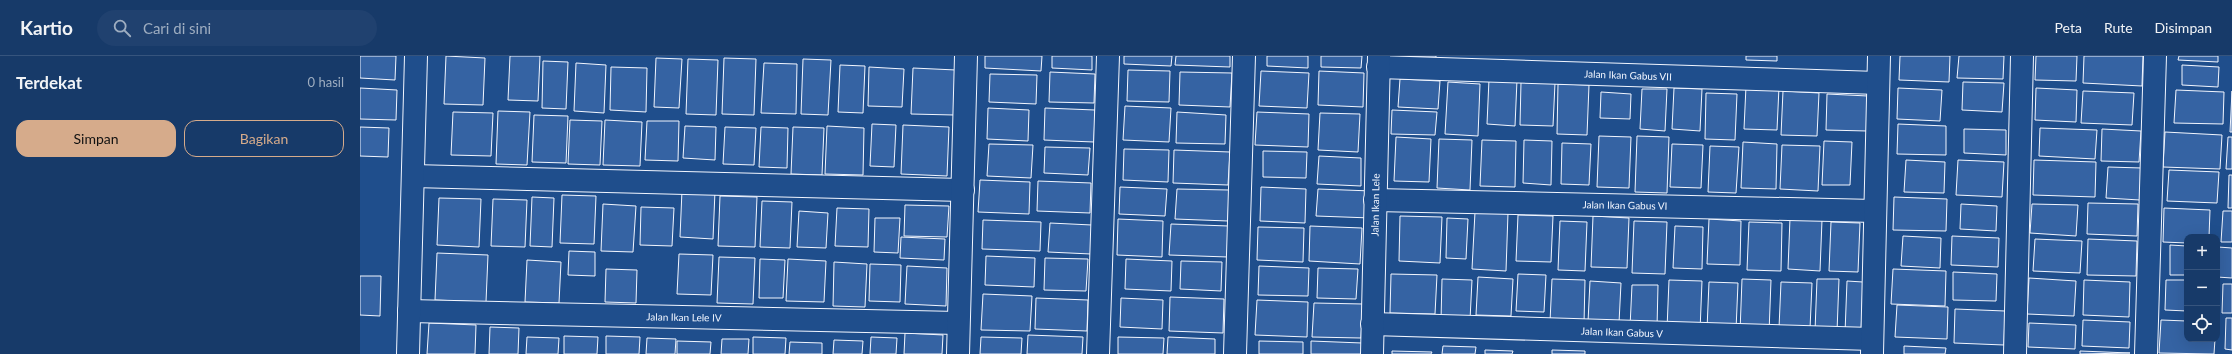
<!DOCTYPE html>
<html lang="id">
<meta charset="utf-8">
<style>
body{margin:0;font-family:Lato,sans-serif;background:#20416f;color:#f1f3f6}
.controls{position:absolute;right:12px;bottom:12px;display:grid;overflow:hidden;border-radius:8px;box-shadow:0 4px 16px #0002}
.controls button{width:36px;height:36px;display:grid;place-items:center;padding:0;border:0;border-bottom:1px solid #36547d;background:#173a69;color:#f1f3f6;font:20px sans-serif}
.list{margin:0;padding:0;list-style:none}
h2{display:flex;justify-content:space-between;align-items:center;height:52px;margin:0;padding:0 16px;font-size:17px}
h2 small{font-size:13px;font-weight:400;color:#9eadc0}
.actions{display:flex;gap:8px;padding:12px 16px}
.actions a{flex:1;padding:9px 0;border:1px solid #d6ab8b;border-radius:12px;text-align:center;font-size:14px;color:#d6ab8b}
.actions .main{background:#d6ab8b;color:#111}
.icon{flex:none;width:22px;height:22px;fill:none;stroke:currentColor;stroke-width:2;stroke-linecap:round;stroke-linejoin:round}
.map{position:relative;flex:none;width:1872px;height:298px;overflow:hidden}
header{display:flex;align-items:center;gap:24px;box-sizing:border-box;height:56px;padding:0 20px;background:#173a69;border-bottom:1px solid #36547d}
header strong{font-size:19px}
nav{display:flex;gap:22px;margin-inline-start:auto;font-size:14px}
.search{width:280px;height:36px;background:#20416f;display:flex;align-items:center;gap:10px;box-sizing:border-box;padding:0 14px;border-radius:22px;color:#9eadc0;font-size:15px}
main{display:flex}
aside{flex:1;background:#173a69}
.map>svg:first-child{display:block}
.building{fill:#3563a3;stroke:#f2f6ff}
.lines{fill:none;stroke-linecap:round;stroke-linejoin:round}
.minor-casing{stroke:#f2f6ff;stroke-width:24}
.minor{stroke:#1f4e8c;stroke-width:22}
.labels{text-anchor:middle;stroke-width:3;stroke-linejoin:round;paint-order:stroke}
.street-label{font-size:10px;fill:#f2f6ff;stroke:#1f4e8c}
</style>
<header>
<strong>Kartio</strong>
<div class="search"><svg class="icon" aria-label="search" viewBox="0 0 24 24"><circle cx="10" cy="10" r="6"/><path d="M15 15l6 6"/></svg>Cari di sini</div>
<nav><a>Peta</a><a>Rute</a><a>Disimpan</a></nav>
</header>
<main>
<aside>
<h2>Terdekat<small>0 hasil</small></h2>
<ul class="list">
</ul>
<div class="actions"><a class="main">Simpan</a><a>Bagikan</a></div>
</aside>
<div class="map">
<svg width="1872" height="298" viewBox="0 0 1872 298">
<rect width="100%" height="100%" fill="#1f4e8c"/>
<g class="building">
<polygon points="0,0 36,0 35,24 0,22"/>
<polygon points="86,0 125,2 123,49 84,48"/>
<polygon points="150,0 180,0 178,45 148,44"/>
<polygon points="625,0 682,0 681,15 625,12"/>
<polygon points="692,0 732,0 732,14 692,12"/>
<polygon points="764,0 812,0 811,10 764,8"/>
<polygon points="816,0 870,0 870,11 815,9"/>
<polygon points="907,0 948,0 948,12 907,10"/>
<polygon points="961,0 1002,0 1001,12 961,11"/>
<polygon points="1039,0 1076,0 1076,2"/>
<polygon points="1386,0 1417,0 1417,5 1386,4"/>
<polygon points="1540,0 1590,0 1589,26 1539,24"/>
<polygon points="1599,0 1644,0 1643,23 1597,22"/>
<polygon points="1676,0 1717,0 1716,25 1675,24"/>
<polygon points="1724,0 1783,0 1782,30 1723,27"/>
<polygon points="1819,0 1858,0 1858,6 1818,4"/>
<polygon points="296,2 322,3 319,52 294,51"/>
<polygon points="364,2 396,3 394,59 362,58"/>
<polygon points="328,3 358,4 356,59 326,58"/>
<polygon points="443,3 471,4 468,59 441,58"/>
<polygon points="183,5 208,6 206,53 182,52"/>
<polygon points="216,7 246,9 244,57 214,55"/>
<polygon points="404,7 437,8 436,58 401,57"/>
<polygon points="480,9 505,10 503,57 478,56"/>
<polygon points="1822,9 1859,11 1858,31 1822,29"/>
<polygon points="251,11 287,12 286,56 250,54"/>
<polygon points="509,11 544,13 542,51 508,50"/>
<polygon points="553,12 596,14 594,59 551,58"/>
<polygon points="768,14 810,15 809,46 767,45"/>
<polygon points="901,15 949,17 947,52 899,50"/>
<polygon points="959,15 1004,17 1003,51 958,49"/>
<polygon points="690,16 735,18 734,47 689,46"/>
<polygon points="820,16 872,17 870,51 819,49"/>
<polygon points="630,18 677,19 676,48 629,46"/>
<polygon points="1040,23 1080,25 1078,53 1038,51"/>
<polygon points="1129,23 1157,24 1155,70 1127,68"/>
<polygon points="1088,26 1120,28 1118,80 1085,78"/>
<polygon points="1161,26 1195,27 1193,70 1160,69"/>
<polygon points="1603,26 1644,27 1642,56 1602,54"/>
<polygon points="1198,28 1229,29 1227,79 1197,78"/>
<polygon points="1386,30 1419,31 1417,74 1384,73"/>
<polygon points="0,32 37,34 36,64 0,63"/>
<polygon points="1314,32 1342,33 1340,75 1312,73"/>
<polygon points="1538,32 1582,34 1580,65 1537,63"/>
<polygon points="1676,32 1717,34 1716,66 1675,64"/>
<polygon points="1282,33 1307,33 1305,75 1280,73"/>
<polygon points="1816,34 1864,36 1863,68 1814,67"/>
<polygon points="1423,35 1459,37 1457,80 1421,79"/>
<polygon points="1723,35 1774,37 1772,69 1721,67"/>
<polygon points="1872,35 1872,76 1870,76"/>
<polygon points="1241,36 1271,38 1270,63 1240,62"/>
<polygon points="1346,37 1377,38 1375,84 1345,83"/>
<polygon points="1467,38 1508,40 1507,75 1466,74"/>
<polygon points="765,50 811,52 809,86 763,84"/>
<polygon points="628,52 669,54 668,85 627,83"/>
<polygon points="685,52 735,54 734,86 684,84"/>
<polygon points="1032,54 1077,56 1075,79 1031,78"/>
<polygon points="138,55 170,56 167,109 136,108"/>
<polygon points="93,56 133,57 131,100 91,99"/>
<polygon points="817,56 866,59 865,88 816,87"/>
<polygon points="897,56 949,58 948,91 895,89"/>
<polygon points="960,57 1000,58 998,96 958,94"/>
<polygon points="174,59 208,60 206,107 172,106"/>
<polygon points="210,64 242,65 240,109 208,108"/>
<polygon points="245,64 282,66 280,110 243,109"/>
<polygon points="287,65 319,65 318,105 285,104"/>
<polygon points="512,68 536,69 534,111 510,110"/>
<polygon points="1538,68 1586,70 1586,99 1537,98"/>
<polygon points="543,69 589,71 587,120 541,118"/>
<polygon points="325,70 356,71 355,104 323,102"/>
<polygon points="467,70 504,72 503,119 465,118"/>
<polygon points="0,71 29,72 28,101 0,100"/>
<polygon points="365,71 396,72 394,109 363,108"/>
<polygon points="401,71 428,72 427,112 399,111"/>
<polygon points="433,71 464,72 462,119 431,118"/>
<polygon points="1680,72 1737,74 1735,103 1679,100"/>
<polygon points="1604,73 1646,74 1646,99 1604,97"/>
<polygon points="1742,73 1781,75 1779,106 1741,105"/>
<polygon points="1805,76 1862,79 1860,113 1803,111"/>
<polygon points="1239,80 1271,81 1269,132 1237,131"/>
<polygon points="1277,80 1309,81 1307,137 1275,136"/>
<polygon points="1036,81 1071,83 1069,126 1034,125"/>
<polygon points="1868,81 1872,81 1872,113 1866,113"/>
<polygon points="1079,83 1112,84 1110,134 1077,132"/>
<polygon points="1122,84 1156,85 1155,131 1120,130"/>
<polygon points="1164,84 1192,85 1191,129 1163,127"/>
<polygon points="1464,85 1492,86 1490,129 1462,129"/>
<polygon points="1383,86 1417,88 1416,133 1381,132"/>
<polygon points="1202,87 1231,88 1229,129 1201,128"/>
<polygon points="629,88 673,89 671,122 627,120"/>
<polygon points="1312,88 1343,89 1341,132 1310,131"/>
<polygon points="1422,89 1460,90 1458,135 1420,133"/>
<polygon points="1350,90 1379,91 1376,137 1348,136"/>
<polygon points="685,91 730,92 728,119 684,117"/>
<polygon points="764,93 809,94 808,126 763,124"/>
<polygon points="814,94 870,96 868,129 813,127"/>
<polygon points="903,95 947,96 946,122 903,121"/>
<polygon points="959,100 1001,102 1001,130 957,128"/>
<polygon points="1546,104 1585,106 1584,137 1544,136"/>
<polygon points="1598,104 1644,106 1642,141 1596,139"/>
<polygon points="1674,104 1736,106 1735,141 1673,139"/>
<polygon points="1748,111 1782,112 1780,144 1746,142"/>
<polygon points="1809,114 1859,116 1857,147 1807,145"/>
<polygon points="1869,119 1872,119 1872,152 1868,152"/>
<polygon points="620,124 670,126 669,158 618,156"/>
<polygon points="678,125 731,127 730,157 677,155"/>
<polygon points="760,131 807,133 805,160 759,158"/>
<polygon points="901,131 946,133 945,167 900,165"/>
<polygon points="817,133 869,134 868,165 815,163"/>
<polygon points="958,133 1012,135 1011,162 956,160"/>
<polygon points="322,134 355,135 353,183 320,181"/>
<polygon points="202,139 236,140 234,188 200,187"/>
<polygon points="360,140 397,141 395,191 358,190"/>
<polygon points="172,141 194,142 192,191 170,190"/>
<polygon points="1534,141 1587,143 1586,175 1533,174"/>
<polygon points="79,142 121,143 119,191 77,189"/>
<polygon points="133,143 167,144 165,191 131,190"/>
<polygon points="402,145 432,146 430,192 400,191"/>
<polygon points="1728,147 1778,148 1777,180 1727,178"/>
<polygon points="243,148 276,150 273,196 241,195"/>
<polygon points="1601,148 1637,150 1636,175 1600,173"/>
<polygon points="1672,148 1718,149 1716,180 1670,177"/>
<polygon points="545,149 589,150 587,181 544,180"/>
<polygon points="281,151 314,152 312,190 280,189"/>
<polygon points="477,152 509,153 508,191 475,190"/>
<polygon points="1804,152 1850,154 1849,181 1827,181 1827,187 1803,186"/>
<polygon points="439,155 468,157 466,192 437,191"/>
<polygon points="1863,155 1872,155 1872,186 1861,186"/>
<polygon points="1115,156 1148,157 1146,215 1112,213"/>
<polygon points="1158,159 1193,160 1191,206 1156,205"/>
<polygon points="1040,160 1082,161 1080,207 1039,205"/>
<polygon points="1233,160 1269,162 1267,212 1231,211"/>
<polygon points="515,162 540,162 538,197 514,196"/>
<polygon points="1087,162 1108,163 1106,203 1086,202"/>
<polygon points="1430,162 1462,164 1460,215 1428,213"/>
<polygon points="758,163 803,165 802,201 757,199"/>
<polygon points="1349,163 1381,165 1380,209 1347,208"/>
<polygon points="623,164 681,166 680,195 622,193"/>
<polygon points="1200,165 1227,166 1225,215 1198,214"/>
<polygon points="1274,165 1307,166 1305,218 1272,217"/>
<polygon points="1389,166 1422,167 1421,215 1387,214"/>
<polygon points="1471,166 1500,167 1498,216 1469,215"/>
<polygon points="690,167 732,169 731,198 688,196"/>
<polygon points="811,168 869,170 868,201 809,199"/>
<polygon points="950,170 1002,172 1000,208 949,205"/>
<polygon points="1315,170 1343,171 1342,213 1313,212"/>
<polygon points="898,171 944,172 943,206 897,204"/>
<polygon points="1543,180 1581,182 1580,212 1541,210"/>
<polygon points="1592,180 1639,182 1638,211 1591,209"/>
<polygon points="541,181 585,183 584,204 540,202"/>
<polygon points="1675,183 1722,185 1720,217 1673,215"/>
<polygon points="1728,183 1777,185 1776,220 1727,219"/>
<polygon points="1810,189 1827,190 1827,219 1810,219"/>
<polygon points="1858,191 1872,192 1872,222 1857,221"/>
<polygon points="209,195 235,196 235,220 208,219"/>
<polygon points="77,197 128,199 126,246 75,244"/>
<polygon points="319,198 353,199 351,239 317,238"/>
<polygon points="626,200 675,202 674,231 625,229"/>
<polygon points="359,201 395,202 393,248 357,247"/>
<polygon points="685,202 728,203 726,235 684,234"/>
<polygon points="400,203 425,204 423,242 399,242"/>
<polygon points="428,203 466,205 464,246 426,245"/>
<polygon points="766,203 812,205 811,235 765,233"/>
<polygon points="167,204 201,206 199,247 165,246"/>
<polygon points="821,205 862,206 861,235 820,233"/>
<polygon points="474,206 507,208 505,251 473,250"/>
<polygon points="510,208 541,209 540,246 509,245"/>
<polygon points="547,210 587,212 586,250 545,248"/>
<polygon points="899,210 949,212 948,240 898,239"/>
<polygon points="958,212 998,213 996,243 957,242"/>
<polygon points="246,213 277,214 276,247 245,246"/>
<polygon points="1533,213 1586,215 1585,250 1531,248"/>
<polygon points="1593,216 1637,218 1636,245 1593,244"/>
<polygon points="1031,218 1077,219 1075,258 1030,257"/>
<polygon points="1158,218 1186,219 1184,256 1156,255"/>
<polygon points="0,220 21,220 20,260 0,259"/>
<polygon points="1118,221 1153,223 1151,260 1116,259"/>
<polygon points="1669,222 1716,225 1714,260 1667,258"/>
<polygon points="1082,223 1112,224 1110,264 1081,264"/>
<polygon points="1192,223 1225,224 1224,268 1190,266"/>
<polygon points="1382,223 1411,224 1409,277 1380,276"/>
<polygon points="1457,223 1479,223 1477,276 1455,275"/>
<polygon points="1309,224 1342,225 1340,275 1307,273"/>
<polygon points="1724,224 1770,226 1769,261 1723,259"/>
<polygon points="1806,224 1827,224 1827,255 1805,254"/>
<polygon points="1230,225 1261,227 1259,267 1228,266"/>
<polygon points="1487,225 1503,226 1501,277 1485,277"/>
<polygon points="1349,226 1378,227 1376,274 1347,273"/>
<polygon points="1421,226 1452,227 1450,273 1419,272"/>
<polygon points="1863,228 1872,228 1872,257 1862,257"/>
<polygon points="1272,229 1298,229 1297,272 1270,271"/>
<polygon points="623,238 672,240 670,275 621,274"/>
<polygon points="810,241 864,243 863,277 809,275"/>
<polygon points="676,242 728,244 727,275 675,273"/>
<polygon points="761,242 803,244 802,273 760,271"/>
<polygon points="897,244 948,246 947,281 895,279"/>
<polygon points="954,247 1003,248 1001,282 952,281"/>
<polygon points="1537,249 1588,251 1587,283 1535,281"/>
<polygon points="1595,253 1645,255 1644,289 1594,287"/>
<polygon points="1866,262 1872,262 1872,294 1865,293"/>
<polygon points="1723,264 1770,266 1769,292 1722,290"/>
<polygon points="1801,264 1827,265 1827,283 1855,283 1854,298 1799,297"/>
<polygon points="69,267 116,269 115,298 67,298"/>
<polygon points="1669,267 1716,269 1715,293 1668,291"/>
<polygon points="130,271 159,272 158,298 129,298"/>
<polygon points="545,277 583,279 582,298 544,298"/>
<polygon points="668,279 723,281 722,298 667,298"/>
<polygon points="204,280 238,281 237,298 204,298"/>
<polygon points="246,280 280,281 279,298 246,298"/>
<polygon points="167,281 199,282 198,298 166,298"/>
<polygon points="393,281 426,282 425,298 393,298"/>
<polygon points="511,281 537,282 536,298 510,298"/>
<polygon points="621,281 662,282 661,298 620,298"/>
<polygon points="758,281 804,282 803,298 758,298"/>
<polygon points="808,281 855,283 855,298 807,298"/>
<polygon points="287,282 316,283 315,298 286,298"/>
<polygon points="362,283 389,283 388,298 361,298"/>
<polygon points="474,284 503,285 502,298 473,298"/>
<polygon points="317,285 351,286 350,298 317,298"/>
<polygon points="899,285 943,286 943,298 899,298"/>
<polygon points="951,285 1002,287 1002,298 951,298"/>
<polygon points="430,286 462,287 462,298 429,298"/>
<polygon points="1083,290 1116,291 1115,298 1082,298"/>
<polygon points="1544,290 1586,292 1585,298 1544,298"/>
<polygon points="1125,294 1153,295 1152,298 1125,298"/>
<polygon points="1192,294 1225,295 1225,298 1192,298"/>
<polygon points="1032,295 1072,296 1071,298 1032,298"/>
<polygon points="1720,295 1770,297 1720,298"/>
</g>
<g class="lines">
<defs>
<g id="minor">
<polyline points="1018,11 1518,27"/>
<polyline points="53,120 603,134"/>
<polyline points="1015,144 1515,155"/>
<polyline points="49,255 598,267"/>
<polyline points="1012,268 1512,283"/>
<polyline points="1512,297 1519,0"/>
<polyline points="48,298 56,0"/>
<polyline points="598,298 606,0"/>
<polyline points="738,298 748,0"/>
<polyline points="875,298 884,0"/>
<polyline points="1012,298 1019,0"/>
<polyline points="1655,298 1662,0"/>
<polyline points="1786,298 1795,0"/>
</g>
</defs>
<use href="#minor" class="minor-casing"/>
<use href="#minor" class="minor"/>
</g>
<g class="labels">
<g class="street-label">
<text transform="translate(1268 19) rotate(2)" y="4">Jalan Ikan Gabus VII</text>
<text transform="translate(1015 149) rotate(-89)" y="4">Jalan Ikan Lele</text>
<text transform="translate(1265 149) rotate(1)" y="4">Jalan Ikan Gabus VI</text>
<text transform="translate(324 261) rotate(1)" y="4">Jalan Ikan Lele IV</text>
<text transform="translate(1262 276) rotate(2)" y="4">Jalan Ikan Gabus V</text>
</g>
</g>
</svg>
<div class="controls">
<button>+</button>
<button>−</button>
<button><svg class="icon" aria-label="locate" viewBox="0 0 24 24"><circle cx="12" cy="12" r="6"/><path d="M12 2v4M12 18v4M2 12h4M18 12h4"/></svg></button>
</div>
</div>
</main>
